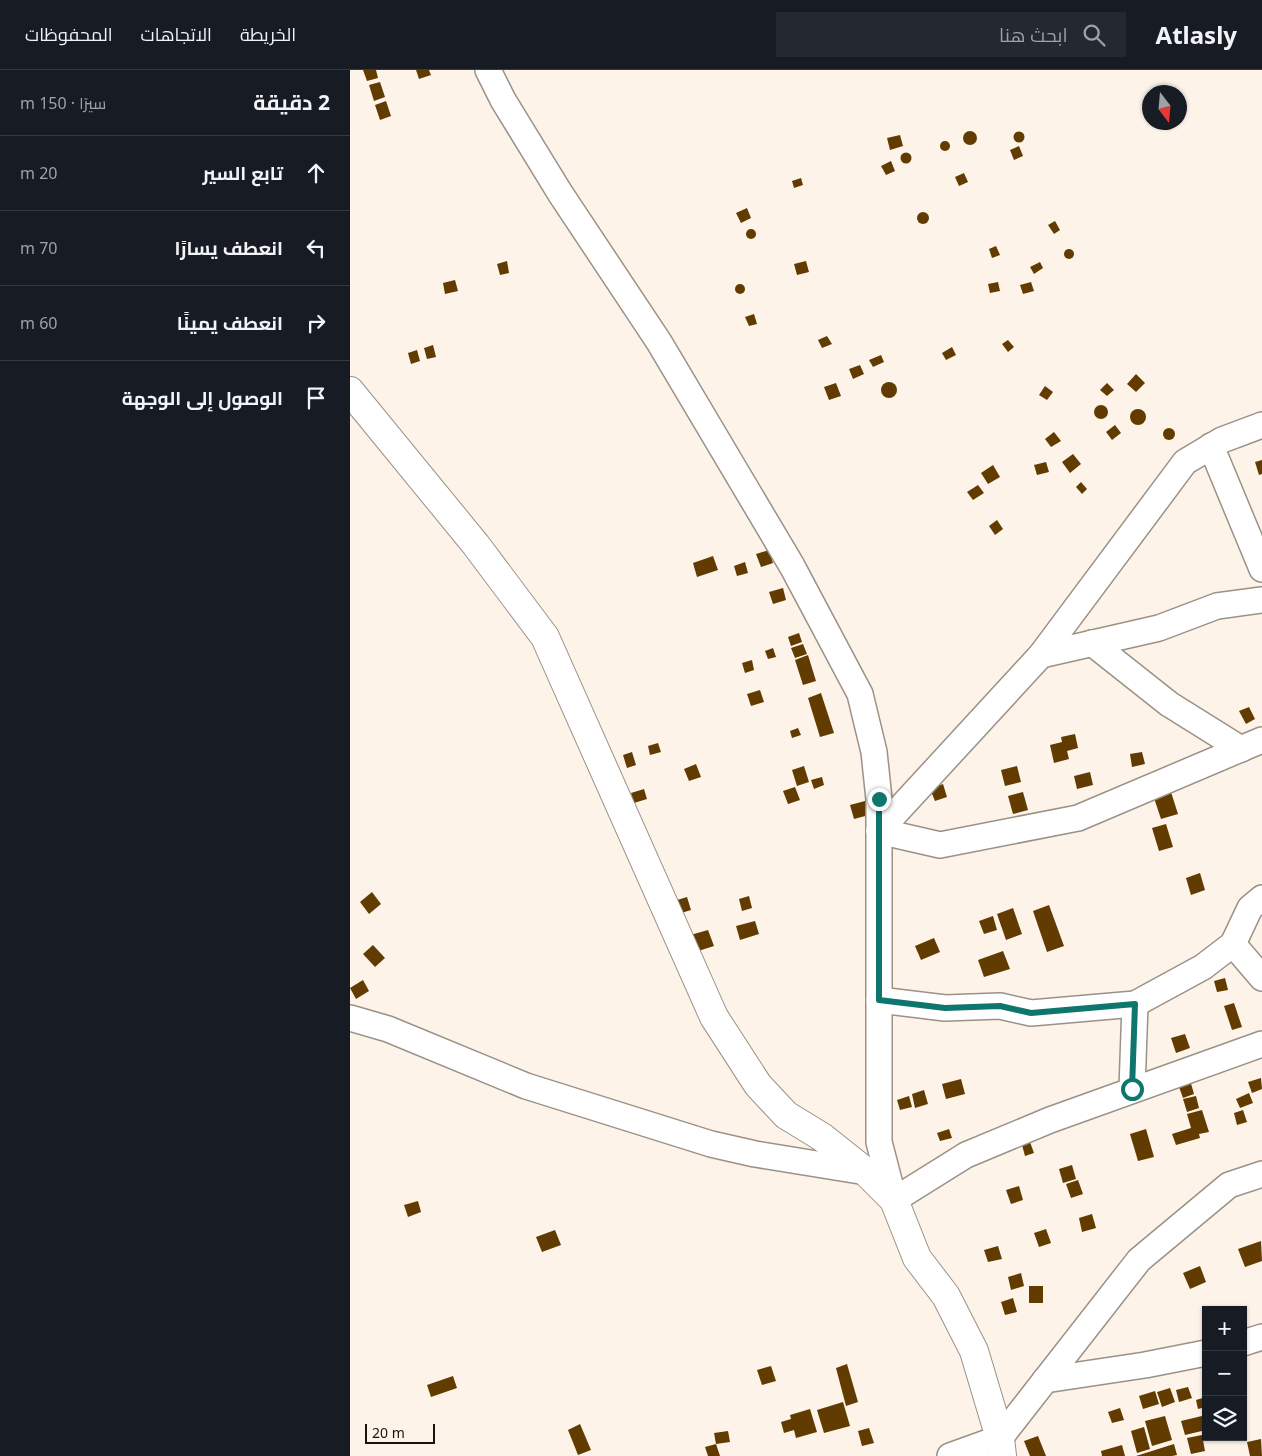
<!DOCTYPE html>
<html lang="ar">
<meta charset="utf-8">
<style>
body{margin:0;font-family:"Noto Sans",Cairo,sans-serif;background:#242831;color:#f1f3f6;direction:rtl}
.controls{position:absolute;right:15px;bottom:15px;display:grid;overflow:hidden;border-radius:0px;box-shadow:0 1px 4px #0004}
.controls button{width:45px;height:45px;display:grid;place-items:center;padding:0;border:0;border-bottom:1px solid #363941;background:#171b24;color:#f1f3f6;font:25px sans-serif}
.compass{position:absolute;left:792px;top:15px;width:45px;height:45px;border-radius:50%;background:#171b24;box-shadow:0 1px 4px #0004;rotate:164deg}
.scale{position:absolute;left:15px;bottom:12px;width:70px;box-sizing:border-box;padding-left:5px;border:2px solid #171410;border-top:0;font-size:14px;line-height:18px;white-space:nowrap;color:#171410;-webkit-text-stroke:4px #fdf3e9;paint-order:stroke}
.stop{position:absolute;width:15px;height:15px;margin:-11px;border:4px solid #0f766e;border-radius:50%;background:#fff}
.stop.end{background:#0f766e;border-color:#fff;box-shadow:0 1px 5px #0008}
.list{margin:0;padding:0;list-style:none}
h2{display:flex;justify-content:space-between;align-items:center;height:65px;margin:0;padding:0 20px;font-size:21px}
h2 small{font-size:16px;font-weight:400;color:#9ea1a6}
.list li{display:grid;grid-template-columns:32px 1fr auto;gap:15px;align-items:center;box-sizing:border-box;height:75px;padding:0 20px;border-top:1px solid #363941}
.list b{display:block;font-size:19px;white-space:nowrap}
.list em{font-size:16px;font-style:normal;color:#9ea1a6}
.icon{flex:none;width:28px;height:28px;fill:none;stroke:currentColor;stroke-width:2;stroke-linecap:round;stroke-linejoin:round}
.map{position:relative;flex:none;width:912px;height:1386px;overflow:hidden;direction:ltr}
header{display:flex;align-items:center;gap:30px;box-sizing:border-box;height:70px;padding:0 25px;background:#171b24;border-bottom:1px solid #363941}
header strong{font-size:24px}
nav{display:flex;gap:28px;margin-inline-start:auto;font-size:18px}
.search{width:350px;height:45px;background:#242831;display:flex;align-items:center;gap:12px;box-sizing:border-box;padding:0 18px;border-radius:0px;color:#9ea1a6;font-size:19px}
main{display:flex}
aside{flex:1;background:#171b24}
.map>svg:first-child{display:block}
.building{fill:#623b00}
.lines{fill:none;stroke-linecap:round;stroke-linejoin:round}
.minor-casing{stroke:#9a9187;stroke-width:28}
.major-casing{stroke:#9a9187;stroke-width:30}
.minor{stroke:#fff;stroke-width:25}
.major{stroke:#fff;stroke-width:28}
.route{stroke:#0f766e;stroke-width:6}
</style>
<header>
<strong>Atlasly</strong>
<div class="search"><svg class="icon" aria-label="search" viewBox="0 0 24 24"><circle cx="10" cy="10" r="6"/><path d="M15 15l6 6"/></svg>ابحث هنا</div>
<nav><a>الخريطة</a><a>الاتجاهات</a><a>المحفوظات</a></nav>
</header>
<main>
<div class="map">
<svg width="912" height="1386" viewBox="0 0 912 1386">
<rect width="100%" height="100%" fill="#fdf3e9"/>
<g class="building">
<polygon points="13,0 26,0 28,8 17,11"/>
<polygon points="66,0 79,0 81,5 69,9"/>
<polygon points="30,12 35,27 24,31 19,15"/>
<polygon points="36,31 41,46 30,50 25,35"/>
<circle cx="620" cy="68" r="7"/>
<circle cx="669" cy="67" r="5.5"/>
<polygon points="550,65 553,76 540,80 537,68"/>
<circle cx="595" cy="76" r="5"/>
<polygon points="669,76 673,86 664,90 660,80"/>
<circle cx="556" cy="88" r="5.5"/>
<polygon points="541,91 545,101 536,105 531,96"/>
<polygon points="614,103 618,112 609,116 605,107"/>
<polygon points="451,108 453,115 444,118 442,111"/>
<polygon points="397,138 401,148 391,153 386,143"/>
<circle cx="573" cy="148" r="6"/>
<polygon points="705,151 710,160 704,164 698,155"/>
<circle cx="401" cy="164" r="5"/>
<polygon points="646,176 650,185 642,188 639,179"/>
<circle cx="719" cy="184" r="5"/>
<polygon points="157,191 159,203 150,205 147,194"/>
<polygon points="456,191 459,202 447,205 444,194"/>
<polygon points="690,192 693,198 684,204 680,197"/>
<polygon points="105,210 108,221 95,224 93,213"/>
<polygon points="648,212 650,221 640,223 638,214"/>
<polygon points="681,212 684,221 673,224 670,215"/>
<circle cx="390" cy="219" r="5"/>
<polygon points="404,244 407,254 399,256 395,247"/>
<polygon points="477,266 482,274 472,278 468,270"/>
<polygon points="658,270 664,277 658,282 652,274"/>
<polygon points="83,275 86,287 77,289 74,278"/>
<polygon points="602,277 606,285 596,290 592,283"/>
<polygon points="67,280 70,291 61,294 58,283"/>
<polygon points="531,285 534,292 523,297 519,290"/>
<polygon points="510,295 514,304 503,309 499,299"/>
<polygon points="786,304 795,313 786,322 777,314"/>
<circle cx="539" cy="320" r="8"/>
<polygon points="486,313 491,326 479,330 474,317"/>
<polygon points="757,313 764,320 757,326 750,320"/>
<polygon points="695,316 703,322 697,330 689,325"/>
<circle cx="751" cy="342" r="7"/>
<circle cx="788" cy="347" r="8"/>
<polygon points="765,355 771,363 762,370 756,362"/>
<circle cx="819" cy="364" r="6"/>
<polygon points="704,362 711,371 701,377 695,369"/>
<polygon points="723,384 731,394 720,403 712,392"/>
<polygon points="912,390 912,404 909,405 905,392"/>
<polygon points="696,392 699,402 687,405 684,395"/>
<polygon points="643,395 650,407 638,414 631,403"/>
<polygon points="731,412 737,419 732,424 726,417"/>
<polygon points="628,415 634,423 623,430 617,422"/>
<polygon points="647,450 653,459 645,465 639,456"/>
<polygon points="419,480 423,493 411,497 406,484"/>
<polygon points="363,486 368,500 347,507 343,493"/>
<polygon points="395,492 398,503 387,506 384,496"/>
<polygon points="433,518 436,530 423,534 419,522"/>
<polygon points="449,563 452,572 441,576 438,567"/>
<polygon points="453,574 457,584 445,588 441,578"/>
<polygon points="423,578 426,587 418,589 415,581"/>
<polygon points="458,585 466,611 453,615 445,590"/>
<polygon points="402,590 404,600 395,603 392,593"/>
<polygon points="410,620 414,632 401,636 397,624"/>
<polygon points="471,623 484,663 470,667 458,628"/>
<polygon points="899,637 905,649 896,654 889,641"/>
<polygon points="448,658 451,665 442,668 440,661"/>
<polygon points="725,664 728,678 717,681 719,689 704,693 700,675 712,672 711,667"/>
<polygon points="308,673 311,682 300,685 298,676"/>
<polygon points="282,682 286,695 277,698 273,685"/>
<polygon points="792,682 795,694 782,697 780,684"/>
<polygon points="346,694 351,707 339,711 334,699"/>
<polygon points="454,696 459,712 447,716 442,700"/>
<polygon points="667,696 671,712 655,716 651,700"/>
<polygon points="740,702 743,715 727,719 724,706"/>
<polygon points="472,707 474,715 464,719 461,710"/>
<polygon points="593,714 597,727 585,731 580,719"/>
<polygon points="445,717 450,730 438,734 433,721"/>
<polygon points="294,719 297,729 284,733 281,723"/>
<polygon points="820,719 828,744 811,749 803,725"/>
<polygon points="673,722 678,740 663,744 658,726"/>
<polygon points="515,731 519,745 504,749 500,735"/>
<polygon points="816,754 823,777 809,781 802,758"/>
<polygon points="850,803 855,820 841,825 836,808"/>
<polygon points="22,822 31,834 19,844 10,832"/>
<polygon points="399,826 402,838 392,841 389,829"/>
<polygon points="337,827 341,840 328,844 324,831"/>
<polygon points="699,835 714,876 697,882 683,841"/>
<polygon points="663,838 672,864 656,870 647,844"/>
<polygon points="643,846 647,860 634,864 629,851"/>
<polygon points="405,851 409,864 390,870 386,856"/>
<polygon points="358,860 364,876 342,883 337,866"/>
<polygon points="584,868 590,882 571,890 565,876"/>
<polygon points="23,875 35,888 25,897 13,884"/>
<polygon points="653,881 660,899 634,907 628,890"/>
<polygon points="875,908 878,920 867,922 864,911"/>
<polygon points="13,910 19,921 6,929 0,918"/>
<polygon points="884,933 892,957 882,960 874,936"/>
<polygon points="835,964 840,978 826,983 821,968"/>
<polygon points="911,1008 912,1019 902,1023 898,1012"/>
<polygon points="611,1009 615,1024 596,1029 592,1014"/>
<polygon points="840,1010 844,1024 833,1028 828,1014"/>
<polygon points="574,1020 578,1034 565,1038 562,1024"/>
<polygon points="899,1023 903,1033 890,1038 886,1029"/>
<polygon points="559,1026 562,1037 550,1040 547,1030"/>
<polygon points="846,1026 849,1038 837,1042 833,1029"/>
<polygon points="852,1040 859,1062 849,1064 850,1068 826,1075 822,1064 841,1058 837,1044"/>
<polygon points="893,1040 897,1052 887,1055 884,1043"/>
<polygon points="599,1059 602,1068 590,1071 587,1063"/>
<polygon points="796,1059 804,1087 788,1091 780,1064"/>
<polygon points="680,1072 684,1083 675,1086 672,1075"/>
<polygon points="722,1095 726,1109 713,1113 709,1099"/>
<polygon points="728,1110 733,1124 721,1128 716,1114"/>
<polygon points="669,1116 673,1130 661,1134 656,1120"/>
<polygon points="68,1131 71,1142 58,1147 54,1135"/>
<polygon points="742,1144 746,1158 732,1162 729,1148"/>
<polygon points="696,1159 701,1173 689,1177 684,1163"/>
<polygon points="205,1160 211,1175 192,1182 186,1167"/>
<polygon points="911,1171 912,1191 895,1197 888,1179"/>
<polygon points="648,1176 652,1189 638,1192 634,1180"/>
<polygon points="850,1196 856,1212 840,1219 833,1203"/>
<polygon points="671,1203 674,1216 661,1220 658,1207"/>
<rect x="679" y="1216" width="14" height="17"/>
<polygon points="663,1228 667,1242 655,1245 651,1232"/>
<polygon points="497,1294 508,1332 496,1336 486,1298"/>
<polygon points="421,1296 426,1311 412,1315 407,1300"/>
<polygon points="103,1306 107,1318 81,1327 77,1315"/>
<polygon points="838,1317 842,1328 829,1332 826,1320"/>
<polygon points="820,1318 825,1332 812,1337 807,1322"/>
<polygon points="805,1321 809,1334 793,1339 789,1326"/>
<polygon points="856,1327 856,1337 848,1339 846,1330"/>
<polygon points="493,1332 500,1356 474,1363 467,1340"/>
<polygon points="770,1338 774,1350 762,1353 758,1342"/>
<polygon points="460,1339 467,1362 446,1368 444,1360 434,1363 431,1352 441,1349 440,1345"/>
<polygon points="856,1345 856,1360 835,1365 831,1351"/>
<polygon points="815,1346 822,1370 802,1376 795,1351"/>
<polygon points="230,1354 241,1380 228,1385 218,1360"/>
<polygon points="794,1357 800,1379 787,1383 781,1361"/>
<polygon points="519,1358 524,1373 512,1376 508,1361"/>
<polygon points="378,1361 380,1372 366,1374 364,1363"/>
<polygon points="852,1365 855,1381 841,1384 837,1368"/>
<polygon points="688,1366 696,1386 680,1386 674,1371"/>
<polygon points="911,1369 912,1386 900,1386 897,1372"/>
<polygon points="366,1374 370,1386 358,1386 355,1377"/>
<polygon points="824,1374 827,1385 822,1386 786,1386"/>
<polygon points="772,1375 775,1386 752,1386 751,1381"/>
</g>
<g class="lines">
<defs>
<g id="minor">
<polyline points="138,0 153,30 210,123 309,272 442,496 510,624 524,682 529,729 529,1072 544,1130 616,1085 700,1050 912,974"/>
<polyline points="861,376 912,499"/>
<polyline points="742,573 819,634 891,679"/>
<polyline points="691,585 835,392 872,370 912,355"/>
<polyline points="529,761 691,585 809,558 867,536 912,530"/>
<polyline points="529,761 590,775 728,748 912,670"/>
<polyline points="883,874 900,838 912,828"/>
<polyline points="529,930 595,938 650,936 681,943 785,934 853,897 883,874 912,908"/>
<polyline points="0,948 38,959 176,1016 361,1074 405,1084 516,1102"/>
<polyline points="782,1019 785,934"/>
<polyline points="893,1273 912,1267"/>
<polyline points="695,1310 795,1295 856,1283"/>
<polyline points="600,1386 650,1368 789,1190 879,1115 912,1104"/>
</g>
<polyline id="major" points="0,321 126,475 195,567 364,947 408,1015 436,1045 472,1067 516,1102 544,1130 567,1188 596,1226 624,1281 650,1368 652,1386"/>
</defs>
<use href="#minor" class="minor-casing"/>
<use href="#major" class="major-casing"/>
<use href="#minor" class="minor"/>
<use href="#major" class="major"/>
</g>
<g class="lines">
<polyline class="route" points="529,729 529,930 595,938 650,936 681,943 785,934 782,1019"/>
</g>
</svg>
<div class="controls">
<button>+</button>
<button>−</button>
<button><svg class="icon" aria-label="layers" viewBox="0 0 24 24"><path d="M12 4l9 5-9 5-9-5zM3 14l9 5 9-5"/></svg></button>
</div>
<svg class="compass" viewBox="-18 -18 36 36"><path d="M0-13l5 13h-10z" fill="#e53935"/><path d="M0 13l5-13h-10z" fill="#9ea1a6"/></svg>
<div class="scale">20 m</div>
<div class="stop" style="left:782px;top:1019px"></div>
<div class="stop end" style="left:529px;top:729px"></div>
</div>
<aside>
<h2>2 دقيقة<small>سيرًا · 150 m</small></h2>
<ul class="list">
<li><svg class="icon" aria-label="ahead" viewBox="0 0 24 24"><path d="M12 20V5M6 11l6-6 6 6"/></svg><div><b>تابع السير</b></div><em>20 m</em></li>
<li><svg class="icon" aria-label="left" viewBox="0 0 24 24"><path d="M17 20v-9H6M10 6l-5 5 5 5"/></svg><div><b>انعطف يسارًا</b></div><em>70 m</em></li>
<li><svg class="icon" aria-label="right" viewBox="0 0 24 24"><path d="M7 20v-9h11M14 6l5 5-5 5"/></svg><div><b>انعطف يمينًا</b></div><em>60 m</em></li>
<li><svg class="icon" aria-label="arrive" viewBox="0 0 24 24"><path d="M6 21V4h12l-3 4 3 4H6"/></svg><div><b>الوصول إلى الوجهة</b></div></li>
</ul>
</aside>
</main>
